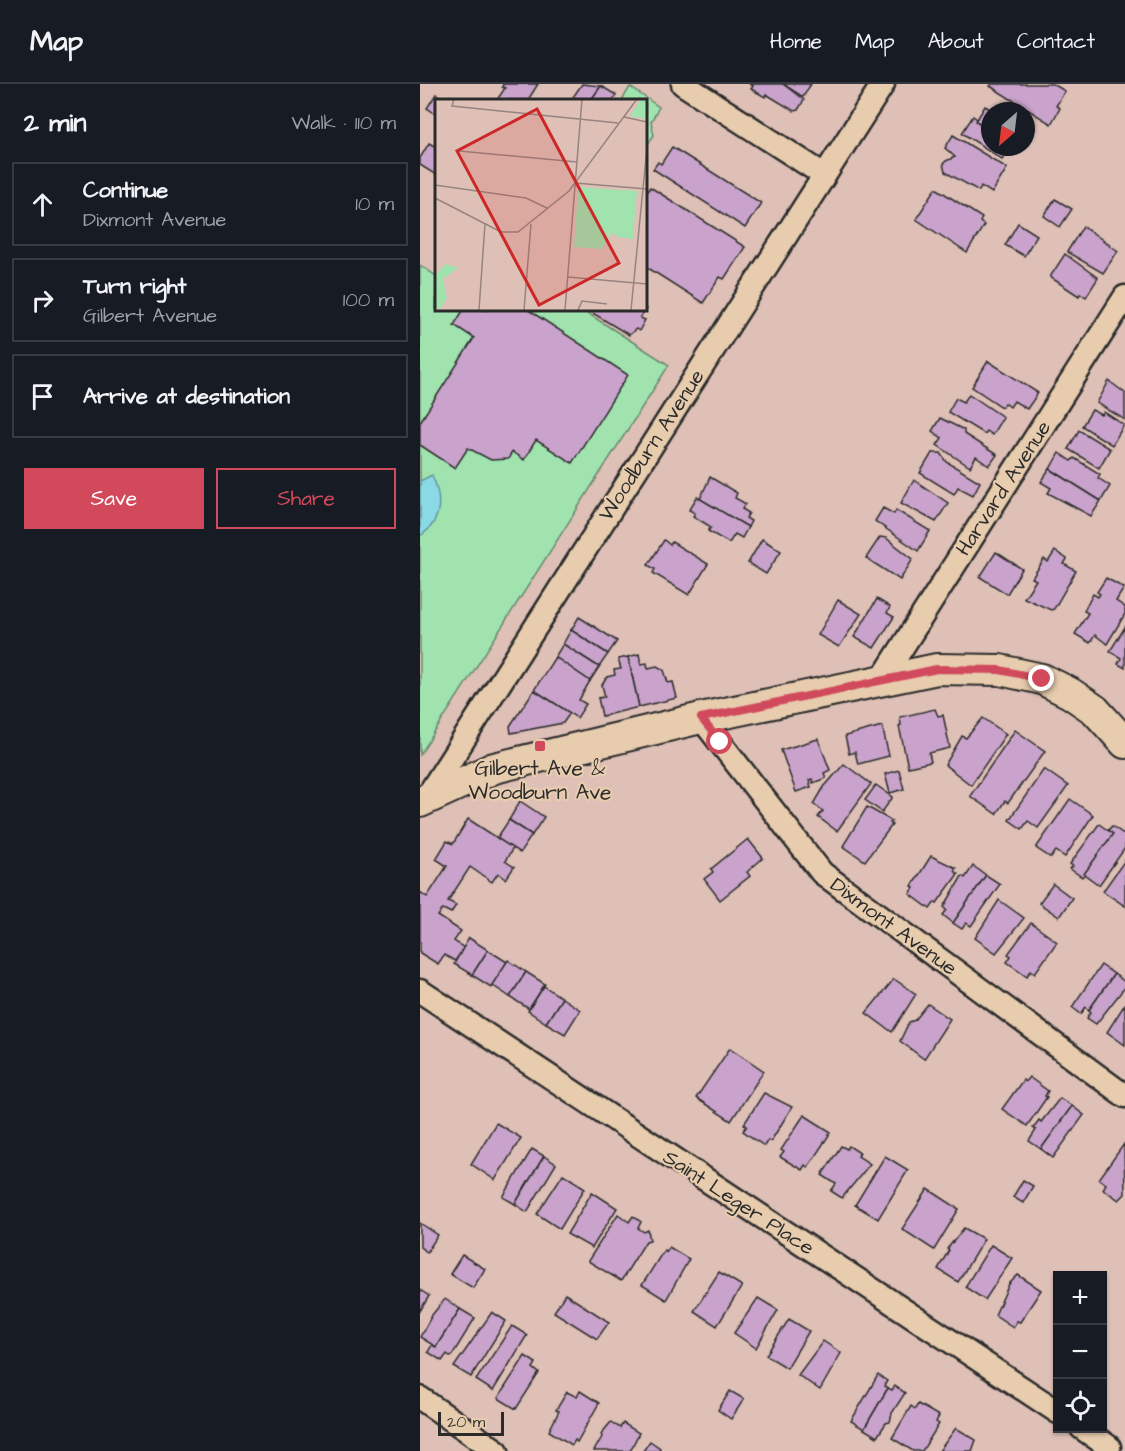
<!DOCTYPE html>
<meta charset="utf-8">
<style>
body{margin:0;font-family:"Architects Daughter",sans-serif;background:#242831;color:#f1f3f6}
.controls{position:absolute;right:18px;bottom:18px;display:grid;overflow:hidden;border-radius:0px;box-shadow:0 2px 4px #0004}
.controls button{width:54px;height:54px;display:grid;place-items:center;padding:0;border:0;border-bottom:2px solid #363941;background:#171b24;color:#f1f3f6;font:30px sans-serif}
.compass{position:absolute;left:561px;top:18px;width:54px;height:54px;border-radius:50%;background:#171b24;box-shadow:0 2px 4px #0004;rotate:208deg}
.scale{position:absolute;left:18px;bottom:15px;width:66px;box-sizing:border-box;padding-left:6px;border:3px solid #2b2b2b;border-top:0;font-size:16px;line-height:21px;white-space:nowrap;color:#2b2b2b;-webkit-text-stroke:4px #e7ccae;paint-order:stroke}
.stop{position:absolute;width:18px;height:18px;margin:-14px;border:4px solid #d1495b;border-radius:50%;background:#fff}
.stop.end{background:#d1495b;border-color:#fff;box-shadow:0 2px 6px #0008}
.list{margin:0;padding:0;list-style:none}
h2{display:flex;justify-content:space-between;align-items:center;height:78px;margin:0;padding:0 24px;font-size:26px}
h2 small{font-size:20px;font-weight:400;color:#9ea1a6}
.list li{display:grid;grid-template-columns:39px 1fr auto;gap:18px;align-items:center;box-sizing:border-box;height:84px;margin:0 12px 12px;padding:0 12px;border:2px solid #363941;border-radius:0px}
.list b{display:block;font-size:22px;white-space:nowrap}
.list p{margin:0;font-size:20px;white-space:nowrap;color:#9ea1a6}
.list em{font-size:20px;font-style:normal;color:#9ea1a6}
.actions{display:flex;gap:12px;padding:18px 24px}
.actions a{flex:1;padding:14px 0;border:2px solid #d1495b;border-radius:0px;text-align:center;font-size:21px;color:#d1495b}
.actions .main{background:#d1495b;color:#fff}
.icon{flex:none;width:33px;height:33px;fill:none;stroke:currentColor;stroke-width:2;stroke-linecap:round;stroke-linejoin:round}
.map{position:relative;flex:none;width:705px;height:1367px;overflow:hidden}
header{display:flex;align-items:center;gap:36px;box-sizing:border-box;height:84px;padding:0 30px;background:#171b24;border-bottom:2px solid #363941}
header strong{font-size:28px}
nav{display:flex;gap:33px;margin-inline-start:auto;font-size:21px}
main{display:flex}
aside{flex:1;background:#171b24}
.map>svg:first-child{display:block}
.green{fill:#a0e3af;stroke:#66876d;stroke-width:1.5}
.water{fill:#8adae6;stroke:#64949b;stroke-width:1.5}
.building{fill:#c9a3cb;stroke:#2b2b2b;stroke-width:1.5}
.lines{fill:none;stroke-linecap:round;stroke-linejoin:round}
.minor-casing{stroke:#2b2b2b;stroke-width:27}
.major-casing{stroke:#2b2b2b;stroke-width:34}
.minor{stroke:#e7ccae;stroke-width:22}
.major{stroke:#e7ccae;stroke-width:30}
.route{stroke:#d1495b;stroke-width:8}
.poi-dot{fill:#d1495b;stroke:#e7ccae;stroke-width:2}
.labels{text-anchor:middle;stroke-width:4.5;stroke-linejoin:round;paint-order:stroke}
.street-label{font-size:21px;fill:#2b2b2b;stroke:#e7ccae}
.poi-label{font-size:21px;fill:#2b2b2b;stroke:#e7ccae}
.inset-road{fill:none;stroke:#96847f;stroke-width:1.5}
.view{fill:#cd2828;fill-opacity:0.15;stroke:#cd2828;stroke-width:3}
.inset-edge{fill:none;stroke:#2b2b2b;stroke-width:3}
</style>
<header>
<strong>Map</strong>
<nav><a>Home</a><a>Map</a><a>About</a><a>Contact</a></nav>
</header>
<main>
<aside>
<h2>2 min<small>Walk · 110 m</small></h2>
<ul class="list">
<li><svg class="icon" aria-label="ahead" viewBox="0 0 24 24"><path d="M12 20V5M6 11l6-6 6 6"/></svg><div><b>Continue</b><p>Dixmont Avenue</p></div><em>10 m</em></li>
<li><svg class="icon" aria-label="right" viewBox="0 0 24 24"><path d="M7 20v-9h11M14 6l5 5-5 5"/></svg><div><b>Turn right</b><p>Gilbert Avenue</p></div><em>100 m</em></li>
<li><svg class="icon" aria-label="arrive" viewBox="0 0 24 24"><path d="M6 21V4h12l-3 4 3 4H6"/></svg><div><b>Arrive at destination</b></div></li>
</ul>
<div class="actions"><a class="main">Save</a><a>Share</a></div>
</aside>
<div class="map">
<svg width="705" height="1367" viewBox="0 0 705 1367">
<rect width="100%" height="100%" fill="#dec0b7"/>
<filter id="ink" filterUnits="userSpaceOnUse"><feTurbulence type="fractalNoise" baseFrequency=".0167" numOctaves="2"/><feDisplacementMap in="SourceGraphic" scale="12" xChannelSelector="R" yChannelSelector="G"/><feConvolveMatrix kernelMatrix="1 2 1 2 8 2 1 2 1" color-interpolation-filters="sRGB"/></filter>
<g filter="url(#ink)">
<g class="green">
<polygon points="210,3 239,23 231,38 234,51 225,64 225,16 202,16"/>
<polygon points="0,181 16,192 16,225 161,225 249,281 0,671"/>
</g>
<path class="water" d="M12,391c10,22 11,46 -12,61v-55z"/>
<g class="building">
<polygon points="83,0 118,0 108,16 77,16 85,4 82,3"/>
<polygon points="162,0 181,2 171,16 151,16"/>
<polygon points="329,0 363,0 384,16 378,26 374,27 346,10 345,13 331,5 333,2"/>
<polygon points="363,0 391,0 383,13"/>
<polygon points="572,0 633,0 645,7 636,22 640,24 631,40 570,2"/>
<polygon points="181,2 196,11 193,16 171,16"/>
<polygon points="16,10 26,16 16,16 16,30 7,24"/>
<polygon points="565,22 573,27 570,27 570,46 556,37"/>
<polygon points="553,32 557,35 556,37 570,46 570,63 590,63 582,75 542,49"/>
<polygon points="533,51 587,84 572,109 561,102 559,107 525,88 523,80 526,77 535,73 525,64"/>
<polygon points="9,59 16,63 16,91 0,81 0,74"/>
<polygon points="252,63 341,119 325,144 233,85 238,78 241,80"/>
<polygon points="230,103 325,163 304,195 300,193 283,219 225,182 225,111"/>
<polygon points="516,104 562,134 560,138 564,141 547,169 496,135"/>
<polygon points="635,115 652,125 640,143 624,132"/>
<polygon points="598,139 617,151 604,172 585,161"/>
<polygon points="663,142 698,167 683,189 647,168"/>
<polygon points="645,170 678,194 666,213 660,209 659,212 630,193"/>
<polygon points="225,224 226,225 220,234 225,236 219,247 216,245 209,251 166,225"/>
<polygon points="44,225 107,225 208,291 152,379 116,356 104,376 92,368 88,375 71,376 48,364 35,384 0,361 0,338 54,254 34,241"/>
<polygon points="568,277 618,309 607,325 594,317 590,323 585,319 582,323 552,303"/>
<polygon points="689,297 705,309 705,336 677,319"/>
<polygon points="549,310 583,333 572,351 566,347 564,350 528,328 536,314 544,318"/>
<polygon points="672,326 682,331 684,328 704,341 692,361 662,342"/>
<polygon points="520,334 544,346 544,350 577,371 569,382 556,373 550,383 517,361 522,354 512,347"/>
<polygon points="659,346 690,365 679,384 648,365"/>
<polygon points="512,369 521,369 527,378 560,398 553,411 538,403 534,410 500,389"/>
<polygon points="639,369 651,377 654,374 680,390 678,394 690,402 681,417 630,385"/>
<polygon points="630,385 681,417 671,432 628,409 631,404 621,398"/>
<polygon points="290,393 317,409 315,414 326,420 322,425 329,429 326,434 331,437 328,443 280,415"/>
<polygon points="494,396 528,419 516,438 481,419"/>
<polygon points="277,413 328,443 322,454 315,450 309,459 288,447 291,443 273,432 275,429 269,426"/>
<polygon points="463,424 474,430 476,426 510,447 498,467 455,437"/>
<polygon points="460,453 466,454 493,475 480,496 446,474"/>
<polygon points="342,455 361,467 346,490 328,479"/>
<polygon points="244,456 250,461 252,458 288,480 269,511 233,489 235,485 228,481"/>
<polygon points="635,467 647,475 644,480 656,487 634,525 631,526 604,514 616,496 612,494 624,475 628,478"/>
<polygon points="576,468 602,485 587,510 560,493"/>
<polygon points="686,494 704,504 696,517 705,523 705,530 687,560 675,551 670,559 655,550 668,529 664,527 673,510 678,513 680,510 677,508"/>
<polygon points="457,515 470,523 467,529 474,533 454,564 434,553"/>
<polygon points="418,516 441,530 419,563 398,551"/>
<polygon points="159,533 197,557 188,570 151,546"/>
<polygon points="705,543 705,584 698,580 701,574 690,567"/>
<polygon points="151,546 188,570 179,583 143,560"/>
<polygon points="143,560 179,583 170,597 135,573"/>
<polygon points="219,570 221,580 227,579 228,584 237,582 244,586 248,599 253,598 257,614 219,623 208,573"/>
<polygon points="135,573 170,597 159,616 166,620 157,634 114,606"/>
<polygon points="208,573 219,623 182,632 178,614 185,613 182,601 187,593 195,591 194,586 201,585 198,575"/>
<polygon points="114,606 150,629 143,639 91,649 90,642"/>
<polygon points="515,625 518,632 523,631 530,664 509,669 511,678 488,683 479,642 481,641 480,633"/>
<polygon points="563,634 586,650 551,701 525,681 542,652 546,654"/>
<polygon points="462,642 469,672 438,680 435,668 429,670 425,652"/>
<polygon points="595,646 625,667 588,719 585,717 576,730 550,712"/>
<polygon points="398,655 410,686 404,689 406,694 393,699 392,695 389,696 391,703 376,708 361,666"/>
<polygon points="424,680 451,700 417,747 398,733 403,727 394,720 404,703"/>
<polygon points="624,685 648,702 618,744 608,737 602,745 589,736"/>
<polygon points="479,686 484,705 470,709 465,690"/>
<polygon points="456,701 473,713 462,728 445,716"/>
<polygon points="650,715 673,731 645,773 636,767 631,774 616,764"/>
<polygon points="100,717 124,733 112,751 89,736"/>
<polygon points="447,723 472,737 470,739 472,741 445,777 423,762"/>
<polygon points="48,735 93,764 85,777 94,783 86,795 78,789 72,798 50,783 28,817 36,821 31,829 23,825 18,832 41,847 34,857 44,864 35,877 24,871 18,880 0,869 0,808 7,813 27,782 16,775 27,757 33,760"/>
<polygon points="89,736 112,751 100,769 77,754"/>
<polygon points="679,740 693,750 662,793 650,785 653,782 650,780"/>
<polygon points="692,742 705,751 705,764 679,801 664,790 693,750 688,746"/>
<polygon points="328,755 343,774 327,788 330,792 300,816 284,795 293,788 291,785"/>
<polygon points="511,772 536,784 534,787 538,790 517,819 515,818 510,825 490,810 494,804 492,802"/>
<polygon points="705,776 705,822 683,807"/>
<polygon points="553,782 566,791 533,839 523,831 527,826 524,823 542,792 545,794"/>
<polygon points="566,791 580,800 551,842 546,839 542,845 533,839"/>
<polygon points="633,800 652,814 639,833 619,819"/>
<polygon points="579,816 604,834 576,869 555,854"/>
<polygon points="611,839 637,858 615,889 611,886 607,892 587,878 591,872 588,870"/>
<polygon points="49,854 68,866 52,891 34,880"/>
<polygon points="68,866 87,878 71,903 52,891"/>
<polygon points="88,876 106,888 90,913 72,901"/>
<polygon points="681,881 694,890 669,926 666,923 661,930 652,923"/>
<polygon points="106,888 125,900 109,925 90,913"/>
<polygon points="694,890 705,898 705,903 676,940 667,934 671,928 669,926"/>
<polygon points="474,895 496,910 472,948 446,929"/>
<polygon points="124,902 142,914 126,939 108,927"/>
<polygon points="142,914 160,926 145,950 126,939"/>
<polygon points="508,920 530,935 504,975 480,957 489,938 495,936"/>
<polygon points="705,920 705,961 687,948"/>
<polygon points="310,964 344,987 311,1037 276,1014"/>
<polygon points="609,993 628,1007 625,1012 627,1013 607,1042 582,1025 603,996 605,998"/>
<polygon points="344,1009 372,1023 351,1057 348,1056 344,1062 323,1047 327,1042 324,1040"/>
<polygon points="640,1014 652,1022 621,1065 609,1057 616,1046 613,1044 619,1036 621,1038"/>
<polygon points="652,1022 664,1031 633,1074 621,1065"/>
<polygon points="384,1031 411,1048 388,1083 385,1081 382,1086 360,1073 364,1068 361,1066"/>
<polygon points="76,1039 101,1054 75,1096 51,1080"/>
<polygon points="704,1060 705,1110 699,1116 683,1105 686,1100 679,1095"/>
<polygon points="421,1062 427,1065 429,1062 440,1069 438,1072 450,1080 422,1114 411,1107 416,1100 402,1091"/>
<polygon points="112,1065 124,1072 95,1120 83,1113"/>
<polygon points="124,1072 136,1080 107,1128 95,1120"/>
<polygon points="465,1072 488,1086 458,1135 435,1121"/>
<polygon points="143,1090 165,1104 140,1145 117,1130"/>
<polygon points="603,1096 613,1102 603,1119 593,1113"/>
<polygon points="508,1105 539,1125 514,1166 482,1145"/>
<polygon points="172,1108 197,1124 172,1164 147,1150"/>
<polygon points="198,1130 209,1138 213,1132 221,1138 218,1144 224,1148 228,1146 230,1156 226,1157 201,1197 168,1177"/>
<polygon points="0,1139 18,1151 7,1168 0,1163"/>
<polygon points="544,1144 564,1155 538,1198 518,1185 529,1166 527,1165"/>
<polygon points="571,1161 592,1174 565,1216 545,1203"/>
<polygon points="249,1163 269,1175 246,1216 222,1201 244,1166 246,1168"/>
<polygon points="42,1171 65,1185 53,1204 30,1190"/>
<polygon points="299,1188 322,1202 297,1242 274,1227"/>
<polygon points="598,1191 621,1206 600,1238 597,1237 593,1243 575,1231 589,1200"/>
<polygon points="0,1206 9,1212 0,1227"/>
<polygon points="145,1210 189,1238 177,1255 134,1228"/>
<polygon points="338,1214 358,1226 336,1264 314,1249"/>
<polygon points="25,1215 40,1225 16,1263 0,1253 12,1231"/>
<polygon points="40,1225 55,1234 31,1273 27,1270 22,1277 8,1268 12,1261 16,1263"/>
<polygon points="72,1228 86,1237 51,1293 34,1283"/>
<polygon points="369,1235 389,1247 367,1284 346,1271"/>
<polygon points="92,1242 107,1251 73,1307 56,1296"/>
<polygon points="403,1257 421,1269 400,1306 378,1291"/>
<polygon points="105,1272 116,1279 113,1284 119,1289 96,1325 78,1314"/>
<polygon points="458,1291 467,1297 464,1302 468,1304 444,1345 431,1337"/>
<polygon points="475,1302 485,1309 472,1329 470,1338 466,1339 457,1353 444,1345 468,1304 472,1306"/>
<polygon points="160,1307 179,1319 157,1358 155,1356 152,1361 129,1347 139,1327 136,1326 147,1308 157,1313"/>
<polygon points="310,1307 324,1315 311,1335 298,1326"/>
<polygon points="498,1320 519,1332 516,1338 519,1340 502,1367 493,1367 472,1354 491,1322 495,1325"/>
<polygon points="191,1338 200,1344 203,1339 219,1349 210,1367 174,1367 182,1353 181,1350"/>
<polygon points="536,1344 556,1356 552,1367 519,1367"/>
<polygon points="230,1357 240,1364 238,1367 223,1367"/>
</g>
<g class="lines">
<defs>
<g id="minor">
<polyline points="263,0 404,91"/>
<polyline points="462,595 705,213"/>
<polyline points="281,634 402,789 705,1012"/>
<polyline points="3,719 463,0"/>
<polyline points="0,907 638,1328"/>
<polyline points="0,1314 77,1367"/>
<polyline points="662,1344 689,1363"/>
</g>
<polyline id="major" points="0,718 74,684 281,634 517,585 580,586 622,595 650,609 675,626 705,659"/>
</defs>
<use href="#minor" class="minor-casing"/>
<use href="#major" class="major-casing"/>
<use href="#minor" class="minor"/>
<use href="#major" class="major"/>
</g>
</g>
<g class="lines" filter="url(#ink)">
<polyline class="route" points="300,658 281,634 517,585 580,586 622,595"/>
</g>
<rect class="poi-dot" x="114" y="656" width="12" height="12" rx="3"/>
<g class="labels">
<g class="street-label">
<text transform="translate(231 361) rotate(-57)" y="7">Woodburn Avenue</text>
<text transform="translate(583 404) rotate(-57)" y="7">Harvard Avenue</text>
<text transform="translate(474 842) rotate(36)" y="7">Dixmont Avenue</text>
<text transform="translate(319 1118) rotate(33)" y="7">Saint Leger Place</text>
</g>
<g class="poi-label">
<text x="120" y="691">Gilbert Ave &amp;<tspan x="120" dy="24">Woodburn Ave</tspan></text>
</g>
</g>
<g transform="translate(15 15)">
<rect width="212" height="212" fill="#dec0b7"/>
<path d="M206,0h5v20l-16,-3zM143,88l59,4 -4,48 -16,-2 -5,-5 -10,17 -28,-2zM10,165l13,4 -15,11 4,19 -8,12 -4,-3v-31z" fill="#a0e3af"/>
<path class="inset-road" d="M19,0l-2,7 166,17M189,18l23,5M24,52l118,11M140,84l72,6M0,86l91,13 21,10M0,99l66,34h17l51,-41 68,-92M133,178l79,7M44,211l6,-86M89,211l7,-86M130,211l17,-211M143,211l4,-9 25,3M196,211l16,-162"/>
<path class="view" d="M102,10l82,154 -80,42 -82,-154z"/>
<rect width="212" height="212" class="inset-edge"/>
</g>
</svg>
<div class="controls">
<button>+</button>
<button>−</button>
<button><svg class="icon" aria-label="locate" viewBox="0 0 24 24"><circle cx="12" cy="12" r="6"/><path d="M12 2v4M12 18v4M2 12h4M18 12h4"/></svg></button>
</div>
<svg class="compass" viewBox="-18 -18 36 36"><path d="M0-13l5 13h-10z" fill="#e53935"/><path d="M0 13l5-13h-10z" fill="#9ea1a6"/></svg>
<div class="scale">20 m</div>
<div class="stop" style="left:300px;top:658px"></div>
<div class="stop end" style="left:622px;top:595px"></div>
</div>
</main>
